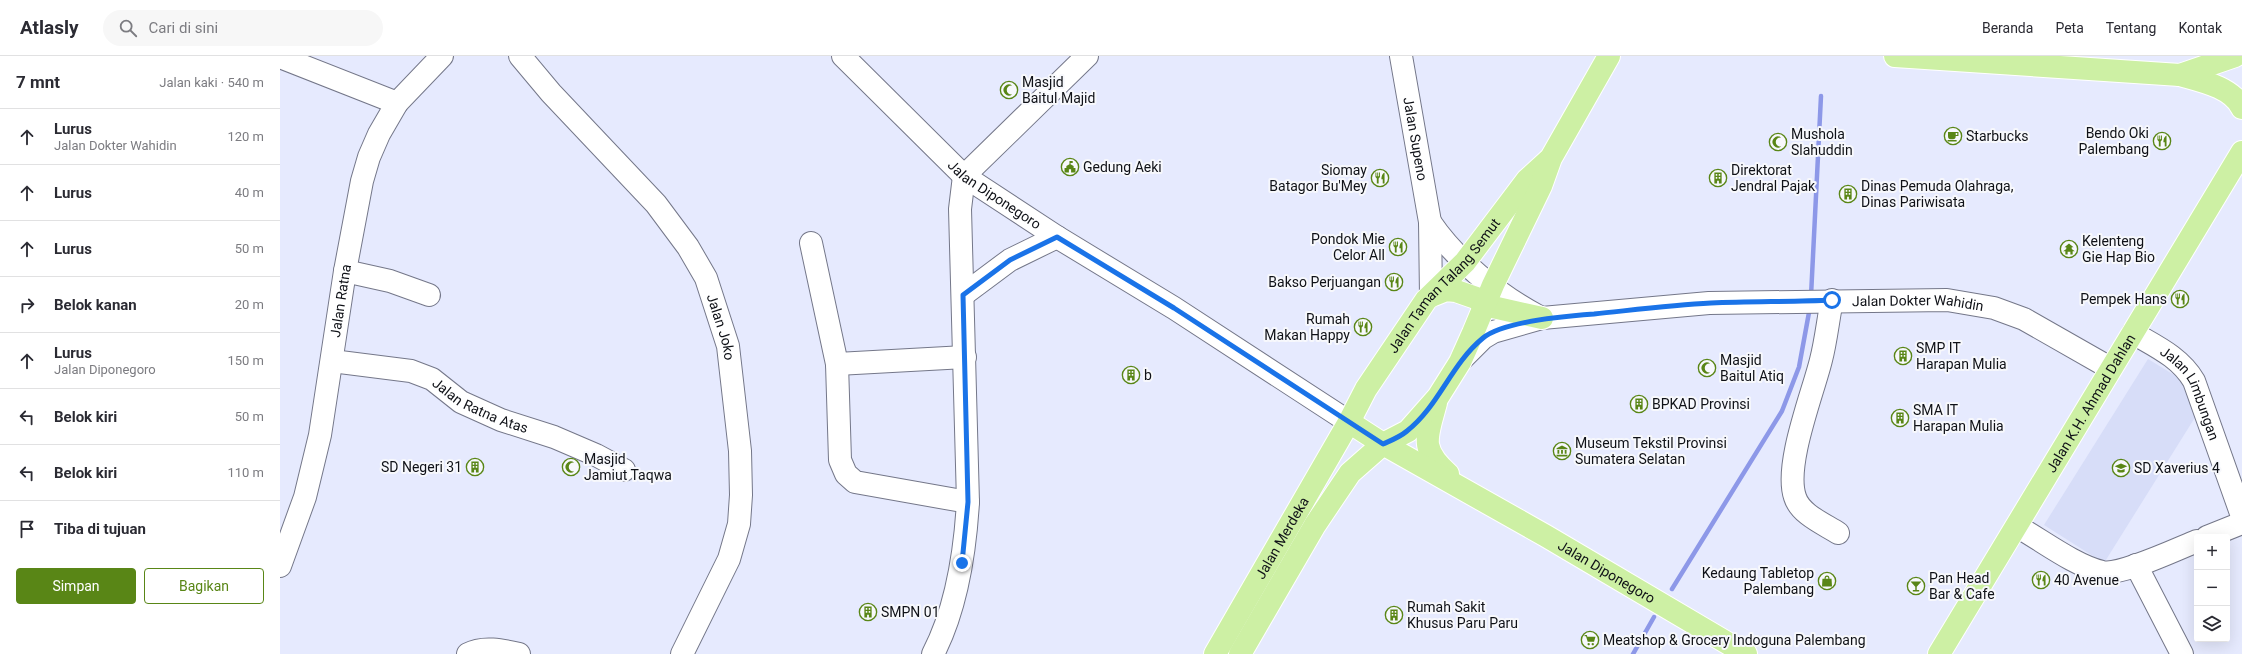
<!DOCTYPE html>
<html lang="id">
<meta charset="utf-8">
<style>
body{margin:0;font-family:Roboto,sans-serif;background:#f7f7f7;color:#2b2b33}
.controls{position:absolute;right:12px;bottom:12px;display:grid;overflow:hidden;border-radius:4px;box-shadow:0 4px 16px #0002}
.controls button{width:36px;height:36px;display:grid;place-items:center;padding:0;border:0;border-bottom:1px solid #e1e1e2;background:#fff;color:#2b2b33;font:20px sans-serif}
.stop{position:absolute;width:12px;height:12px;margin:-9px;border:3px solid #1a73e8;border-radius:50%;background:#fff}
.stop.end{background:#1a73e8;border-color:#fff;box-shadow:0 1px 4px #0008}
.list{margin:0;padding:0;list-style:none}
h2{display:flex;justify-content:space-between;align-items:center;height:52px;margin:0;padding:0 16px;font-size:17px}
h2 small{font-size:13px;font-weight:400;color:#7c7c81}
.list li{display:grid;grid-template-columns:26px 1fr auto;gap:12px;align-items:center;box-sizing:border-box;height:56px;padding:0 16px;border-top:1px solid #e1e1e2}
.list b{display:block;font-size:15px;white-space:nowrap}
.list p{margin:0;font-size:13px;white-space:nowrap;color:#7c7c81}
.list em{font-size:13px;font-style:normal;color:#7c7c81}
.actions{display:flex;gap:8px;padding:12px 16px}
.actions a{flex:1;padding:9px 0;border:1px solid #598616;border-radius:4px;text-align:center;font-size:14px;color:#598616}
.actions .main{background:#598616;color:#fff}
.icon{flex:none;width:22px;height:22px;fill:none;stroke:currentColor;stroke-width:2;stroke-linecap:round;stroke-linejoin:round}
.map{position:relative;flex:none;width:1962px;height:598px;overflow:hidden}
header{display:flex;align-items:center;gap:24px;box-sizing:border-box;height:56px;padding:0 20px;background:#fff;border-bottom:1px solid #e1e1e2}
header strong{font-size:19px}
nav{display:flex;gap:22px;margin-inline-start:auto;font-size:14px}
.search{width:280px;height:36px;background:#f7f7f7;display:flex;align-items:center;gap:10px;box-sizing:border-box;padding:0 14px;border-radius:22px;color:#7c7c81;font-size:15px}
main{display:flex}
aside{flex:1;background:#fff}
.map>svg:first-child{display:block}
.built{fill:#d7ddf8}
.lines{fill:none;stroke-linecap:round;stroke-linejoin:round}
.stream{stroke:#8d98e8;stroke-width:4.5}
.minor-casing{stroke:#747789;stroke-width:24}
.major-casing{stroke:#fff;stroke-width:24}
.minor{stroke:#fff;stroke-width:22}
.major{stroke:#cdf0a4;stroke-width:22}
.route{stroke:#1a73e8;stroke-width:5}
.labels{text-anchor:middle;stroke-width:4;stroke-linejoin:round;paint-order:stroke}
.poi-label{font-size:14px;fill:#0f1117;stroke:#f7f8fc;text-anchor:start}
.street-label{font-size:14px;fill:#0f1117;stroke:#f7f8fc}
</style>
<header>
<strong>Atlasly</strong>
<div class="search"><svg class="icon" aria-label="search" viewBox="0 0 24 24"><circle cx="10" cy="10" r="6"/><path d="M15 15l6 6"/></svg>Cari di sini</div>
<nav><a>Beranda</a><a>Peta</a><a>Tentang</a><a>Kontak</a></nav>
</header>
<main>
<aside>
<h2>7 mnt<small>Jalan kaki · 540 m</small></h2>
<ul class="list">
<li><svg class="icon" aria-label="ahead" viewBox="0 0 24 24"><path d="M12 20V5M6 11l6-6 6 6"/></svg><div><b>Lurus</b><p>Jalan Dokter Wahidin</p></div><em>120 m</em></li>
<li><svg class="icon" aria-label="ahead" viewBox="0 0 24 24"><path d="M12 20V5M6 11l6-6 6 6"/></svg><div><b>Lurus</b></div><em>40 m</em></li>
<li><svg class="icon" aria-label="ahead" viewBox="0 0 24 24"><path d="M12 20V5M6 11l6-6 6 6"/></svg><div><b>Lurus</b></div><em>50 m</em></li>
<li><svg class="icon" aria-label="right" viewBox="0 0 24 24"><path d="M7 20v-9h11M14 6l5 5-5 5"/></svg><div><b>Belok kanan</b></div><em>20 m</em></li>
<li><svg class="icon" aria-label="ahead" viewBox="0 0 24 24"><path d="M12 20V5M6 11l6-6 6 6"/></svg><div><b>Lurus</b><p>Jalan Diponegoro</p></div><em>150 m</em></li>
<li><svg class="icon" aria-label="left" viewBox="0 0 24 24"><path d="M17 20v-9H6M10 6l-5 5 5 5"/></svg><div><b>Belok kiri</b></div><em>50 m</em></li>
<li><svg class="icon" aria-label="left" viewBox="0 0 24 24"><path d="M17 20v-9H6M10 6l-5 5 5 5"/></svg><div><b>Belok kiri</b></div><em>110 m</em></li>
<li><svg class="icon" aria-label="arrive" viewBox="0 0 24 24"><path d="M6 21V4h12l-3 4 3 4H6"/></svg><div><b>Tiba di tujuan</b></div></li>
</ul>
<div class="actions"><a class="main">Simpan</a><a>Bagikan</a></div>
</aside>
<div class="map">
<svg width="1962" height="598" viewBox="0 0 1962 598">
<rect width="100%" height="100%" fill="#e6eafe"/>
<polygon class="built" points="1868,303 1904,325 1919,355 1824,507 1764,469"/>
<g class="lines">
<g class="stream">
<polyline points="1531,240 1541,40"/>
<polyline points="1392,533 1502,355 1519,311 1530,251"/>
<polyline points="1353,598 1374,561"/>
</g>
<defs>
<g id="minor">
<path id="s1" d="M240,0l31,37 105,111 32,43 18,31 22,68 12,105 1,44 -2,29 -10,35 -47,95"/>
<path id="s2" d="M563,0l121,120 93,61 117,71 175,114"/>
<path id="s3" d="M1121,0l29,166 1,74"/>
<polyline points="0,1 117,47"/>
<path d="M1150,166c25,37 68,73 108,94"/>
<polyline points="531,187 557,308 560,404 566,418 575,426 688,446"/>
<polyline points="65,215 110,225 149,239"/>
<polyline points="683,239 730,204 777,181"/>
<path d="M1552,244c-4,20 -6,41 -11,60 -8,33 -37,105 -26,137 5,17 29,27 43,36"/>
<path id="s4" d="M1853,277c22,13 47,24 61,48l48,135"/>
<path id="s5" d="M1182,303l21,-21 10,-6 49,-14 167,-15 238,-3 47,8 30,11 86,49"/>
<path id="s6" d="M52,305l79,10 21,8 29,23 40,18 53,17 42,18 28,15"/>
<polyline points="557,308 685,301"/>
<path d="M1738,471c25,14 56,38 84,45 18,4 75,-23 95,-31"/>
<polyline points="1927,481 1962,467"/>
<polyline points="1856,509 1902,598"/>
<path id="s7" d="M0,510l25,-69 15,-62 25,-164 17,-90 7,-24 10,-23 18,-31 45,-47"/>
<path d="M188,598c15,-8 34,-4 51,0"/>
<path d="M653,598c24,-46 32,-101 35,-152l-8,-293 4,-33 123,-120"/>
</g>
<g id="major">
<path d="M1615,0l285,19c21,6 52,12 62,33"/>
<polyline points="1900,19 1955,0"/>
<polyline points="1151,240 1166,234 1176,235 1196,242 1204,249 1262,262"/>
<path d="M1156,347c-9,34 -17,45 12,71"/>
<path id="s8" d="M1069,366l34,22 163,92 200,118"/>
<path id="s9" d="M935,598l134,-232 17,-33 60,-89 39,-38 62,-82 22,-20"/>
<polyline points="960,598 1035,469 1070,417 1103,388 1128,375 1158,341 1180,306 1193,277 1213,229 1261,130 1271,102 1329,0"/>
<path id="s10" d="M1659,598c102,-167 202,-335 303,-502"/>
</g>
</defs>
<use href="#minor" class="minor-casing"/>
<use href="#major" class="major-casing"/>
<use href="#minor" class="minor"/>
<use href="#major" class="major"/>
</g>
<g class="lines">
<path class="route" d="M682,507l6,-61 -5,-207 47,-35 47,-23 117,71 209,136c9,-4 17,-7 24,-13 32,-25 44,-67 76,-93 21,-17 83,-22 111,-24 39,-4 78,-9 117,-11 40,-2 80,-1 121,-3"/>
</g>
<defs>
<symbol id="mosque-ring" viewBox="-11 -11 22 22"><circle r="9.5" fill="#f7f8fc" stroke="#598616" stroke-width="1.5"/><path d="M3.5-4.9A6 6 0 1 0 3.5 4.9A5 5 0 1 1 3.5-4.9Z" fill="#598616"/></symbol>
<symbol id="cafe-ring" viewBox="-11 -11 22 22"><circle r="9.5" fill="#f7f8fc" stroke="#598616" stroke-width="1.5"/><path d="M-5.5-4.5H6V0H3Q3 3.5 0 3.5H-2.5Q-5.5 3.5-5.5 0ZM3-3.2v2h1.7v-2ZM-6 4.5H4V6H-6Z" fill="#598616"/></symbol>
<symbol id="restaurant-ring" viewBox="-11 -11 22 22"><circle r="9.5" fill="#f7f8fc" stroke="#598616" stroke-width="1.5"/><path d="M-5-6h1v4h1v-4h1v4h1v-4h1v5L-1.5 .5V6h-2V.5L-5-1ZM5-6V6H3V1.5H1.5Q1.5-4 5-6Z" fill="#598616"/></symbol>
<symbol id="civic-ring" viewBox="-11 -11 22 22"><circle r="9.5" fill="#f7f8fc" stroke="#598616" stroke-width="1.5"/><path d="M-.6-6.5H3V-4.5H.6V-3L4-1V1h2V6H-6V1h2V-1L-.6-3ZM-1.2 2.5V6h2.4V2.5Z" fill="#598616"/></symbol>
<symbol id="building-ring" viewBox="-11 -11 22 22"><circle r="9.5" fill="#f7f8fc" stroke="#598616" stroke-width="1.5"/><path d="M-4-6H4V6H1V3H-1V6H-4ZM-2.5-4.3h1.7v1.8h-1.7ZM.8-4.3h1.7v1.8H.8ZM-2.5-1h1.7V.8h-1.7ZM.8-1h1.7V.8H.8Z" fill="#598616"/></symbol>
<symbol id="temple-ring" viewBox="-11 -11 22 22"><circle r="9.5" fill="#f7f8fc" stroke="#598616" stroke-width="1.5"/><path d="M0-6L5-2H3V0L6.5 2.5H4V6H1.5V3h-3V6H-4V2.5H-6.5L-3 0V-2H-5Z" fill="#598616"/></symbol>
<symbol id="museum-ring" viewBox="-11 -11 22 22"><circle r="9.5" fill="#f7f8fc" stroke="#598616" stroke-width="1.5"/><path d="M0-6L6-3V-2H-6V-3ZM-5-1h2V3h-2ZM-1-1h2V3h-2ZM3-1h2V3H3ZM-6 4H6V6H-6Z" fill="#598616"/></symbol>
<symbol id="school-ring" viewBox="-11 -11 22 22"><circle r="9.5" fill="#f7f8fc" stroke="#598616" stroke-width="1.5"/><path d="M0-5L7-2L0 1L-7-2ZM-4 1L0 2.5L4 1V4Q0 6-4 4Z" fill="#598616"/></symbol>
<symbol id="shop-ring" viewBox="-11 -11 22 22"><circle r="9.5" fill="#f7f8fc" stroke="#598616" stroke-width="1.5"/><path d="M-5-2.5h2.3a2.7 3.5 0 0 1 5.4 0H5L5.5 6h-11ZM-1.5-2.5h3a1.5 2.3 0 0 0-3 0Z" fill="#598616"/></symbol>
<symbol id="bar-ring" viewBox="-11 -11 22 22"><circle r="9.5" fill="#f7f8fc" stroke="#598616" stroke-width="1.5"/><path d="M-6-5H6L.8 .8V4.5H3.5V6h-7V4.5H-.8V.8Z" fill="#598616"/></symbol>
<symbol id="supermarket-ring" viewBox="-11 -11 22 22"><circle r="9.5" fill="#f7f8fc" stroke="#598616" stroke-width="1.5"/><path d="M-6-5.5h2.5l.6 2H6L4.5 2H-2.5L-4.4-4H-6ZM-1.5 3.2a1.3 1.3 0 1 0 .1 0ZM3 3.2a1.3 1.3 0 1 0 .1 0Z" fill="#598616"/></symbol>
</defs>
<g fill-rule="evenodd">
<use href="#mosque-ring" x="719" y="24" width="20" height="20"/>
<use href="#cafe-ring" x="1663" y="70" width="20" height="20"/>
<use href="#restaurant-ring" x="1872" y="75" width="20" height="20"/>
<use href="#mosque-ring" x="1488" y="76" width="20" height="20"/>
<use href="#civic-ring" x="780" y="101" width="20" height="20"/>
<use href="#restaurant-ring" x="1090" y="112" width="20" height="20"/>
<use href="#building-ring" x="1428" y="112" width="20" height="20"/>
<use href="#building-ring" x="1558" y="128" width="20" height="20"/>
<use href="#restaurant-ring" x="1108" y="181" width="20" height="20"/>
<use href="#temple-ring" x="1779" y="183" width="20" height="20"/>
<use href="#restaurant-ring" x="1104" y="216" width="20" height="20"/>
<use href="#restaurant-ring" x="1890" y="233" width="20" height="20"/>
<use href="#restaurant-ring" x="1073" y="261" width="20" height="20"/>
<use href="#building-ring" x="1613" y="290" width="20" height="20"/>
<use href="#mosque-ring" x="1417" y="302" width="20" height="20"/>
<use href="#building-ring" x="841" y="309" width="20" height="20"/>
<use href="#building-ring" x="1349" y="338" width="20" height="20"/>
<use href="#building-ring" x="1610" y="352" width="20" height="20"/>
<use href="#museum-ring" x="1272" y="385" width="20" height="20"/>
<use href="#building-ring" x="185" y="401" width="20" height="20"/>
<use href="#mosque-ring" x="281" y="401" width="20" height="20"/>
<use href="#school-ring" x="1831" y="402" width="20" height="20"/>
<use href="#restaurant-ring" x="1751" y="514" width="20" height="20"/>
<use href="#shop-ring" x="1537" y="515" width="20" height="20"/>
<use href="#bar-ring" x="1626" y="520" width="20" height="20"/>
<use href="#building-ring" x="578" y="546" width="20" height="20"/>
<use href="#building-ring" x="1104" y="549" width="20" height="20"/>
<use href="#supermarket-ring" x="1300" y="574" width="20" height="20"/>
</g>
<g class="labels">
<g class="poi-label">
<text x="742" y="31">Masjid<tspan x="742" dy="16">Baitul Majid</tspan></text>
<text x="1869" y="82" text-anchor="end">Bendo Oki<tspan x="1869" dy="16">Palembang</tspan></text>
<text x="1511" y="83">Mushola<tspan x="1511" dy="16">Slahuddin</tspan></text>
<text x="1686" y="85">Starbucks</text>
<text x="803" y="116">Gedung Aeki</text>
<text x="1087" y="119" text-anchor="end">Siomay<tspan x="1087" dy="16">Batagor Bu'Mey</tspan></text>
<text x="1451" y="119">Direktorat<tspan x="1451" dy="16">Jendral Pajak</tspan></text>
<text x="1581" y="135">Dinas Pemuda Olahraga,<tspan x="1581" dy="16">Dinas Pariwisata</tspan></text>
<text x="1105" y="188" text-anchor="end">Pondok Mie<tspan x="1105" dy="16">Celor All</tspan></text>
<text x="1802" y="190">Kelenteng<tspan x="1802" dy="16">Gie Hap Bio</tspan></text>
<text x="1101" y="231" text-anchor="end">Bakso Perjuangan</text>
<text x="1887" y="248" text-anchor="end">Pempek Hans</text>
<text x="1070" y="268" text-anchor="end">Rumah<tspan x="1070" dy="16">Makan Happy</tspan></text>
<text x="1636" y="297">SMP IT<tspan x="1636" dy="16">Harapan Mulia</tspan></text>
<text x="1440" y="309">Masjid<tspan x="1440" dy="16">Baitul Atiq</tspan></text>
<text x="864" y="324">b</text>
<text x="1372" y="353">BPKAD Provinsi</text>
<text x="1633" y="359">SMA IT<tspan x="1633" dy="16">Harapan Mulia</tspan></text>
<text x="1295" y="392">Museum Tekstil Provinsi<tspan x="1295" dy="16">Sumatera Selatan</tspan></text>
<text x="304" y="408">Masjid<tspan x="304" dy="16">Jamiut Taqwa</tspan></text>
<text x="182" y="416" text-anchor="end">SD Negeri 31</text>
<text x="1854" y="417">SD Xaverius 4</text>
<text x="1534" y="522" text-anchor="end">Kedaung Tabletop<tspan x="1534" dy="16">Palembang</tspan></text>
<text x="1649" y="527">Pan Head<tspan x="1649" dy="16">Bar &amp; Cafe</tspan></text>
<text x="1774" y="529">40 Avenue</text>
<text x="1127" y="556">Rumah Sakit<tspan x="1127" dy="16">Khusus Paru Paru</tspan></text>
<text x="601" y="561">SMPN 01</text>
<text x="1323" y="589">Meatshop &amp; Grocery Indoguna Palembang</text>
</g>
<g class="street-label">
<text dy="5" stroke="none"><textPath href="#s3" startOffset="84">Jalan Supeno</textPath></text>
<text dy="5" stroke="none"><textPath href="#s2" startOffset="206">Jalan Diponegoro</textPath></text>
<text dy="5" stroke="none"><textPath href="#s9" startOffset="435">Jalan Taman Talang Semut</textPath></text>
<text dy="5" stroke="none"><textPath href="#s7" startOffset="273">Jalan Ratna</textPath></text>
<text dy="5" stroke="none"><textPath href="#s5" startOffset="469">Jalan Dokter Wahidin</textPath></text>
<text dy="5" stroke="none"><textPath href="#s1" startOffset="342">Jalan Joko</textPath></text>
<text dy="5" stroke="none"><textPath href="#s4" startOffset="87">Jalan Limbungan</textPath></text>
<text dy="5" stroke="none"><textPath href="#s10" startOffset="293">Jalan K.H. Ahmad Dahlan</textPath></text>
<text dy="5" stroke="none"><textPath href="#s6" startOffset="158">Jalan Ratna Atas</textPath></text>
<text dy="5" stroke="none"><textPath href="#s9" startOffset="134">Jalan Merdeka</textPath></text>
<text dy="5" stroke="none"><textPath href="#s8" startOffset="298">Jalan Diponegoro</textPath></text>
</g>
</g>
</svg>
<div class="controls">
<button>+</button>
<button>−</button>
<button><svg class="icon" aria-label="layers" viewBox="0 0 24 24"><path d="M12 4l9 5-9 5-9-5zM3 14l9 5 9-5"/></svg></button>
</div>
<div class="stop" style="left:1552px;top:244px"></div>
<div class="stop end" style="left:682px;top:507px"></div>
</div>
</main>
